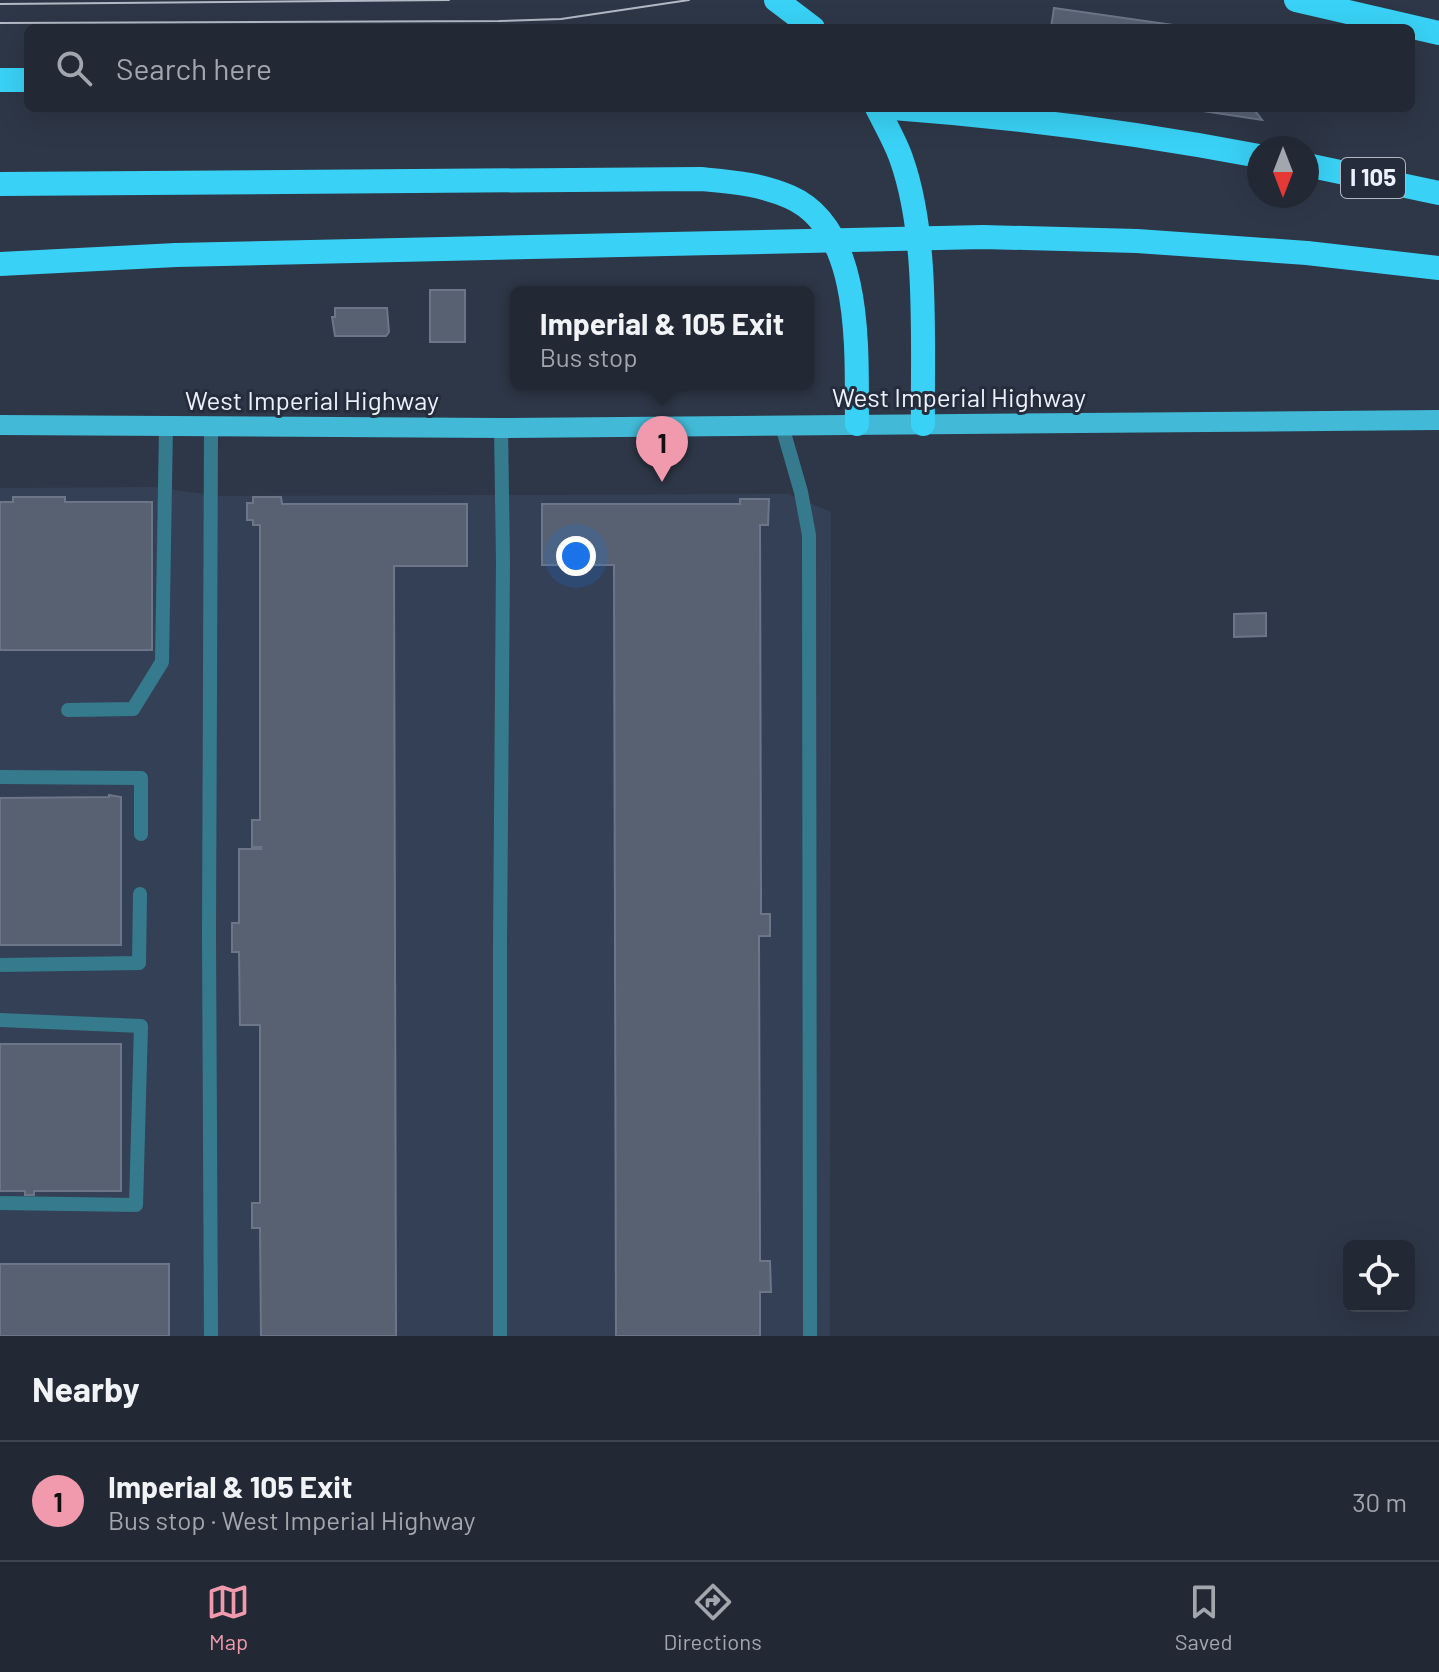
<!DOCTYPE html>
<meta charset="utf-8">
<style>
body{margin:0;font-family:Barlow,sans-serif;background:#2a313d;color:#f1f3f6}
.controls{position:absolute;right:24px;bottom:24px;display:grid;overflow:hidden;border-radius:12px;box-shadow:0 8px 32px #0002}
.controls button{width:72px;height:72px;display:grid;place-items:center;padding:0;border:0;border-bottom:2px solid #3f4550;background:#222935;color:#f1f3f6;font:40px sans-serif}
.compass{position:absolute;left:1247px;top:136px;width:72px;height:72px;border-radius:50%;background:#222935;box-shadow:0 8px 32px #0002;rotate:180deg}
.you{position:absolute;left:576px;top:556px;width:28px;height:28px;margin:-20px;border:6px solid #fff;border-radius:50%;background:#1a73e8;box-shadow:0 0 0 12px #1a73e833}
.badge{display:grid;place-items:center;width:52px;height:52px;border-radius:50%;background:#f29aad;color:#111;font-size:26px;font-weight:700}
.pin{position:absolute;translate:-50% -66px;filter:drop-shadow(0 2px 4px #0008)}
.pin::after{content:'';position:absolute;top:42px;width:28px;height:24px;background:inherit;clip-path:polygon(0 0,100% 0,50% 100%)}
.popup{position:absolute;left:510px;top:286px;width:304px;height:104px;box-sizing:border-box;display:grid;place-content:center;border-radius:12px;background:#222935;filter:drop-shadow(0 2px 6px #0005);font-size:26px;white-space:nowrap;color:#a2a6ad}
.popup b{font-size:30px;color:#f1f3f6}
.popup::after{content:'';position:absolute;left:50%;top:100%;margin-left:-16px;border:16px solid transparent;border-top-color:#222935}
.list{margin:0;padding:0;list-style:none}
h2{display:flex;justify-content:space-between;align-items:center;height:104px;margin:0;padding:0 32px;font-size:34px}
h2 small{font-size:26px;font-weight:400;color:#a2a6ad}
.list li{display:grid;grid-template-columns:52px 1fr auto;gap:24px;align-items:center;box-sizing:border-box;height:120px;padding:0 32px;border-top:2px solid #3f4550}
.list b{display:block;font-size:30px;white-space:nowrap}
.list p{margin:0;font-size:26px;white-space:nowrap;color:#a2a6ad}
.list em{font-size:26px;font-style:normal;color:#a2a6ad}
.icon{flex:none;width:44px;height:44px;fill:none;stroke:currentColor;stroke-width:2;stroke-linecap:round;stroke-linejoin:round}
.map{position:relative;flex:none;width:1439px;height:1336px;overflow:hidden}
.search{position:absolute;background:#222935;box-shadow:0 8px 32px #0002;left:24px;right:24px;top:24px;height:88px;display:flex;align-items:center;gap:20px;box-sizing:border-box;padding:0 28px;border-radius:12px;color:#a2a6ad;font-size:30px}
.sheet{height:224px;background:#222935}
nav{display:flex;justify-content:space-around;align-items:center;box-sizing:border-box;height:112px;border-top:2px solid #3f4550;background:#222935;font-size:22px;color:#a2a6ad}
nav a{display:grid;justify-items:center;gap:4px}
nav .on{color:#f29aad}
.map>svg:first-child{display:block}
.built{fill:#344055}
.building{fill:#576171;stroke:#6c7688;stroke-width:2}
.lines{fill:none;stroke-linecap:round;stroke-linejoin:round}
.lane{stroke:#367b8d;stroke-width:14}
.primary{stroke:#42b9d6;stroke-width:20}
.highway{stroke:#39d2f6;stroke-width:24}
.tram{stroke:#b3bac6;stroke-width:2}
.highway-bridge{stroke:#39d2f6;stroke-width:24}
.labels{text-anchor:middle;stroke-width:6;stroke-linejoin:round;paint-order:stroke}
.shield{fill:#252d3c;stroke:#b0b7c2;stroke-width:2}
.shield-label{font-size:24px;font-weight:bold;fill:#ecf2fc}
.street-label{font-size:26px;fill:#ecf2fc;stroke:#252d3c}
</style>
<div class="map">
<svg width="1439" height="1336" viewBox="0 0 1439 1336">
<rect width="100%" height="100%" fill="#2e3747"/>
<polygon class="built" points="155,487 217,496 788,494 831,512 830,1336 0,1336 0,488"/>
<g class="building">
<polygon points="1054,8 1194,28 1051,28"/>
<polygon points="1183,108 1253,108 1262,120"/>
<rect x="430" y="290" width="35" height="52"/>
<polygon points="335,308 387,308 389,332 386,336 335,336 332,317 335,317"/>
<polygon points="13,497 65,497 65,502 152,502 152,650 0,650 0,502 13,502"/>
<polygon points="253,497 281,497 282,504 467,504 467,566 394,566 396,1336 261,1336 260,1228 252,1228 252,1203 260,1203 260,1025 240,1025 239,952 232,952 232,923 239,923 239,849 261,849 261,847 252,847 252,820 260,820 260,525 253,525 253,520 247,520 247,503 253,503"/>
<polygon points="740,499 769,499 768,525 760,525 761,914 770,914 770,936 759,936 760,1261 770,1261 771,1292 760,1292 760,1336 616,1336 614,565 542,565 542,504 740,504"/>
<polygon points="1266,613 1266,636 1234,637 1234,614"/>
<polygon points="109,795 121,797 121,945 0,945 0,798 109,797"/>
<polygon points="0,1044 121,1044 121,1191 34,1191 34,1195 25,1195 25,1191 0,1191"/>
<rect x="0" y="1264" width="169" height="72"/>
</g>
<g class="lines">
<g class="lane">
<polyline points="782,426 801,492 809,535 810,1336"/>
<polyline points="68,710 133,709 162,662 166,427"/>
<polyline points="0,777 141,778 141,834"/>
<polyline points="0,965 139,963 140,894"/>
<polyline points="0,1020 141,1026 136,1205 0,1203"/>
<polyline points="211,1336 209,935 211,427"/>
<polyline points="500,1336 500,946 503,561 501,428"/>
</g>
<polyline class="primary" points="0,425 501,428 1439,420"/>
<g class="highway">
<polyline points="776,0 813,28"/>
<polyline points="1296,0 1439,33"/>
<polyline points="0,80 28,80"/>
<path d="M877,108c8,16 18,33 24,50 28,78 21,184 22,266"/>
<path d="M893,108c122,9 245,25 366,48"/>
<polyline points="1307,165 1439,193"/>
<path d="M0,184l701,-5c31,3 60,5 89,18 75,33 66,160 67,227"/>
<polyline points="0,264 176,255"/>
</g>
<g class="tram">
<polyline points="0,4 449,0"/>
<polyline points="0,23 499,21 561,19 689,0"/>
</g>
<polyline class="highway-bridge" points="176,255 983,237 1137,241 1307,253 1439,268"/>
</g>
<g class="labels">
<rect class="shield" x="1341" y="158" width="64" height="40" rx="6"/>
<g class="shield-label">
<text x="1373" y="186">I 105</text>
</g>
<g class="street-label">
<text x="959" y="407">West Imperial Highway</text>
<text x="312" y="410">West Imperial Highway</text>
</g>
</g>
</svg>
<div class="controls">
<button><svg class="icon" aria-label="locate" viewBox="0 0 24 24"><circle cx="12" cy="12" r="6"/><path d="M12 2v4M12 18v4M2 12h4M18 12h4"/></svg></button>
</div>
<svg class="compass" viewBox="-18 -18 36 36"><path d="M0-13l5 13h-10z" fill="#e53935"/><path d="M0 13l5-13h-10z" fill="#a2a6ad"/></svg>
<div class="you"></div>
<div class="pin badge" style="left:662px;top:482px">1</div>
<div class="popup"><b>Imperial &amp; 105 Exit</b>Bus stop</div>
<div class="search"><svg class="icon" aria-label="search" viewBox="0 0 24 24"><circle cx="10" cy="10" r="6"/><path d="M15 15l6 6"/></svg>Search here</div>
</div>
<section class="sheet">
<h2>Nearby<small></small></h2>
<ul class="list">
<li><span class="badge">1</span><div><b>Imperial &amp; 105 Exit</b><p>Bus stop · West Imperial Highway</p></div><em>30 m</em></li>
</ul>
</section>
<nav>
<a class="on"><svg class="icon" aria-label="map" viewBox="0 0 24 24"><path d="M3 6l6-2 6 2 6-2v14l-6 2-6-2-6 2zM9 4v14M15 6v14"/></svg>Map</a>
<a><svg class="icon" aria-label="directions" viewBox="0 0 24 24"><path d="M12 3l9 9-9 9-9-9zM9 14v-3h6M13 9l2 2-2 2"/></svg>Directions</a>
<a><svg class="icon" aria-label="saved" viewBox="0 0 24 24"><path d="M7 4h10v16l-5-4-5 4z"/></svg>Saved</a>
</nav>
